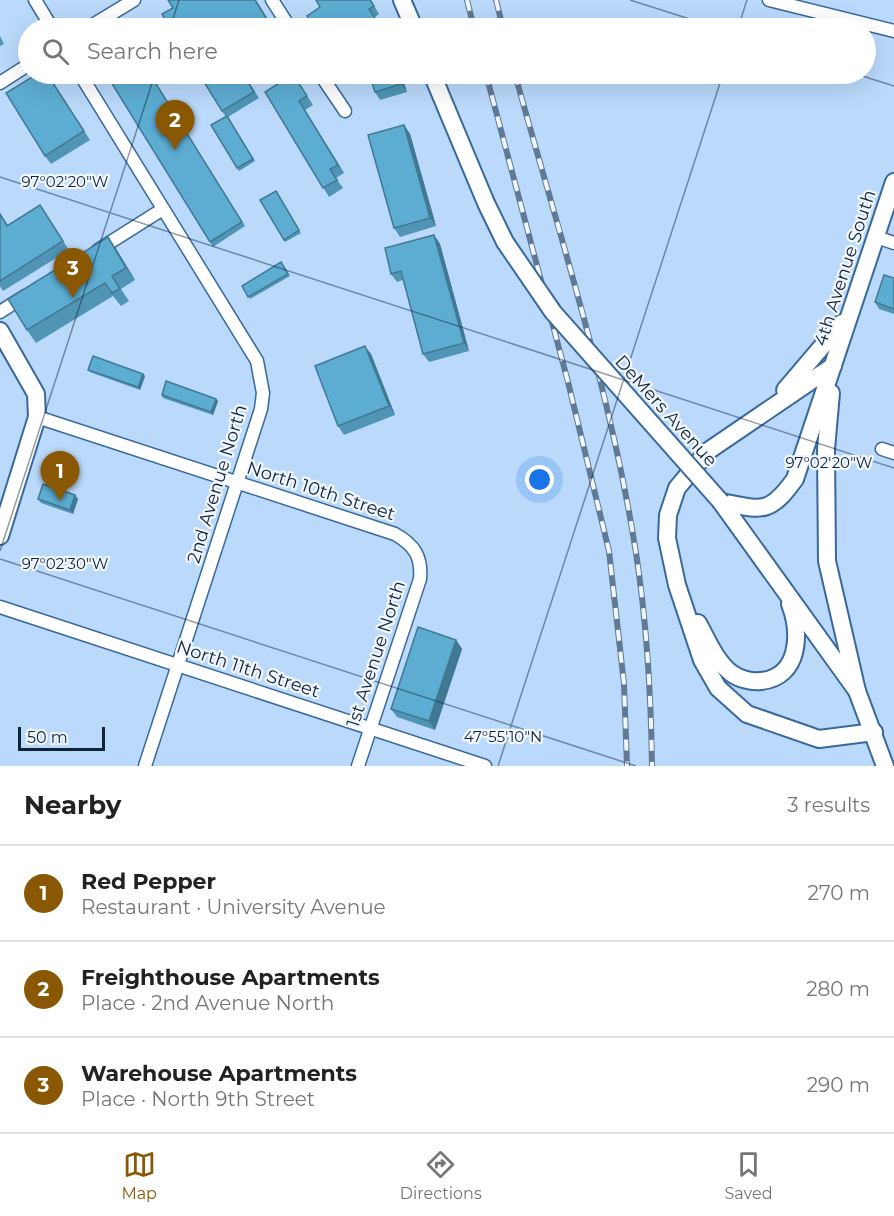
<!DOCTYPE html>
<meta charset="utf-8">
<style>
body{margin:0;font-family:Montserrat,sans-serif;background:#f2f2f2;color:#222}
.scale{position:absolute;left:18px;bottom:15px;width:87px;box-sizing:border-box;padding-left:6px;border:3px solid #102439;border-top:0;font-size:16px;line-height:21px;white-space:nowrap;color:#102439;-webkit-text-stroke:4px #f2f7fd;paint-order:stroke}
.you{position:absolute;left:540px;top:480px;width:21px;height:21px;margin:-15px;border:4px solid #fff;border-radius:50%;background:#1a73e8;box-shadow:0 0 0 9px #1a73e833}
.badge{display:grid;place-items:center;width:39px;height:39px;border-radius:50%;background:#8a5702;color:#fff;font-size:20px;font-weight:700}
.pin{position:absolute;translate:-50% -50px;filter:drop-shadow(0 2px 3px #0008)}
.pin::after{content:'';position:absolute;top:32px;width:21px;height:18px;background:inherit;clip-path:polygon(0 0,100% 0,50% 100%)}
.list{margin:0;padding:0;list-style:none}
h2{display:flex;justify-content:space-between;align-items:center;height:78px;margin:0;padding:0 24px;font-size:26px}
h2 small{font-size:20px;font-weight:400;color:#767676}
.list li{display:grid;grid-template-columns:39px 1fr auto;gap:18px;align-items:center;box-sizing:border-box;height:96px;padding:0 24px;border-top:2px solid #e0e0e0}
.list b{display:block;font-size:22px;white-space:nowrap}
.list p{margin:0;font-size:20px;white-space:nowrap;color:#767676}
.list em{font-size:20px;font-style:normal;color:#767676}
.icon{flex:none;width:33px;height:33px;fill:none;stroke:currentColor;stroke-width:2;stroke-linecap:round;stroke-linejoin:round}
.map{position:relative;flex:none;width:894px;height:766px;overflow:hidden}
.search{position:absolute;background:#fff;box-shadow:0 6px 24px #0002;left:18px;right:18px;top:18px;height:66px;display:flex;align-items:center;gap:15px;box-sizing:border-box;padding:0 21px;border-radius:33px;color:#767676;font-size:22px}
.sheet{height:366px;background:#fff}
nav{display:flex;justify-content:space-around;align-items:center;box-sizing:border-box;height:84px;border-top:2px solid #e0e0e0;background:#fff;font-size:16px;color:#767676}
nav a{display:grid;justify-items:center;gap:3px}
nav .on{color:#8a5702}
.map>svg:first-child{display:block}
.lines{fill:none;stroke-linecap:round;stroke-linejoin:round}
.street-casing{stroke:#38699a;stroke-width:15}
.secondary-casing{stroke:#38699a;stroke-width:20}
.street{stroke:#fff;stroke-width:12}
.secondary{stroke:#fff;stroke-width:16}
.rail-casing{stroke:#607a95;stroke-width:6}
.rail{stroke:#f2f7fd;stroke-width:4;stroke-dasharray:11;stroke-linecap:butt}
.secondary-bridge-casing{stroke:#38699a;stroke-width:20;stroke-linecap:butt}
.secondary-bridge{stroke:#fff;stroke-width:16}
.wall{fill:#5095b5}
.shaded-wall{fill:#417994}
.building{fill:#5dadd3;stroke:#417994;stroke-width:1.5}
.ticks{fill:none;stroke:#102439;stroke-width:1.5;stroke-opacity:0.45}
.labels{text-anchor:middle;stroke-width:4.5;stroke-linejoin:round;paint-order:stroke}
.street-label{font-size:18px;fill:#102439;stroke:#f2f7fd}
.ticks-label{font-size:15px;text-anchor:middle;fill:#102439;stroke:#f2f7fd;stroke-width:4.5;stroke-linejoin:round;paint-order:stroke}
</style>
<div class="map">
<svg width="894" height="766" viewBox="0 0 894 766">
<rect width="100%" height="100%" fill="#bad9fb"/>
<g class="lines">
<defs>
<g id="street">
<polyline points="35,0 52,28"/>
<polyline points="272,0 290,28"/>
<polyline points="769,0 894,31"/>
<polyline points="88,28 134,0"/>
<polyline points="80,74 257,361 263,393 261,409 145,766"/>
<polyline points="320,74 345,111"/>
<polyline points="0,83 28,65"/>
<polyline points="876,237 894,243"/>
<polyline points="98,250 163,209"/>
<polyline points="0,312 25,296"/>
<path d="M37,417l358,117c19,11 27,22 25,45l-62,187"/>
<polyline points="882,449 894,453"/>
<polyline points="0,607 485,766"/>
</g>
<g id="secondary">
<polyline points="402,0 414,28"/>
<polyline points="0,331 36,394 37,417 0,536"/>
<polyline points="833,366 708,451 677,488 668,515 667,538 677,585 702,660 718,688 747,714 819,739 874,732"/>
<polyline points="785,390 842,323"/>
<polyline points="831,393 826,449 827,561 857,691"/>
<path d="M721,502c41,8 48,13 74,-23l99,-297"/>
<polyline points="721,502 857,691 885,766"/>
<path d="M698,623c10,18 17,37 33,50 8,6 20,9 30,8 39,-4 40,-48 29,-77"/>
</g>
</defs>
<use href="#street" class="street-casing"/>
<use href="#secondary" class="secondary-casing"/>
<use href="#street" class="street"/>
<use href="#secondary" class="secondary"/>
<defs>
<g id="rail">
<polyline points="467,0 474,28"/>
<polyline points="496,0 503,28"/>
<polyline points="486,74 568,382 609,551 624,684 627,766"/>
<path d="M515,74c43,157 96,318 121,479 11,71 15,142 16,213"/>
</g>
</defs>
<use href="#rail" class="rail-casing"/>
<use href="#rail" class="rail"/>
<defs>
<polyline id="secondary-bridge" points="432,74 486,203 505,242 553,312 721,502"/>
</defs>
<use href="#secondary-bridge" class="secondary-bridge-casing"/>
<use href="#secondary-bridge" class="secondary-bridge"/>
</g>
<g class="wall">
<polygon points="168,0 256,0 273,27 270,28 165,28 169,26 173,8"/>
<polygon points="371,0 379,14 375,17 320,7"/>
<polygon points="0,36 4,44 0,46"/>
<polygon points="48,74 90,140 51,164 45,156"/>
<polygon points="150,74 245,226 213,247 210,242"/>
<polygon points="244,74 259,98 228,117 255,161 239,171 211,125 226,117 222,111"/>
<polygon points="293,74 313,105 305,110 344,173 336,178 343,188 329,197 265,92"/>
<polygon points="401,74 407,92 380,100 375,92"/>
<polygon points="404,125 410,134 436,226 400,237 394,228"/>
<polygon points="276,191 301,233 285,242 260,200"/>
<polygon points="40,205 69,250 3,291 0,286 0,213 8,225"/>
<polygon points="434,235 440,244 469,351 429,362 423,354 403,280 397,282 391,274"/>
<polygon points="108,237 135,280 121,289 129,301 121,306 113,296 36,343 27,330"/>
<polygon points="281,262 290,276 250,299 242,286"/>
<polygon points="894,278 894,314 879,309 875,302"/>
<polygon points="371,354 395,415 344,435 338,426"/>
<polygon points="88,370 143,374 145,376 140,390 90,372"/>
<polygon points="162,395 218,401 213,415 163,398"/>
<polygon points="75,495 78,499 73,514 41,503 38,499"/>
<polygon points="456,640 462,649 435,730 397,717 391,709"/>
</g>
<g class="shaded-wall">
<polygon points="398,74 401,74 407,92 401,84"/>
<polygon points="299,101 305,110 344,173 338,165"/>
<polygon points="404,125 410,134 436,226 430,218"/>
<polygon points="434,235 440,244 469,351 464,343"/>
<polygon points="108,237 117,250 135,280 126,268"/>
<polygon points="365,346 371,354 395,415 389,406"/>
<polygon points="143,374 145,376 140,390 138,387"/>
<polygon points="216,399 218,401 213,415 211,412"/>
<polygon points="75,495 78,499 73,514 70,510"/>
<polygon points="456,640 462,649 435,730 429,721"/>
</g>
<g class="building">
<polygon points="168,0 255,0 268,21 255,28 165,28 169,26 162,14 173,8"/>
<polygon points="316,0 370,0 374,6 369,9 381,28 314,28 307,16 320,7"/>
<polygon points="37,74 47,74 84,131 45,156 6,93"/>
<polygon points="106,74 150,74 242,222 210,242"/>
<polygon points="199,74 243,74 254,92 222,111"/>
<polygon points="293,74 307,96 299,101 338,165 330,169 337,180 323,188 265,92"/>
<polygon points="369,74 398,74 401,84 375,92"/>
<polygon points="227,116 253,159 237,168 211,125"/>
<polygon points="404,125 430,218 394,228 368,135"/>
<polygon points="276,191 299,230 284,240 260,200"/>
<polygon points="40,205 63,241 0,281 0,214 7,226"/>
<polygon points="434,235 464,343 423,354 401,271 391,274 385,248"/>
<polygon points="108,237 126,268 112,276 120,289 112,293 105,283 27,330 8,299"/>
<polygon points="281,262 288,274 248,297 242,286"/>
<polygon points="884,275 894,278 894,309 875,302"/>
<polygon points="365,346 389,406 338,426 315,366"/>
<polygon points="93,356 143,374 138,387 88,370"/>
<polygon points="166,381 216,399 211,412 162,395"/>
<polygon points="43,484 75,495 70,510 38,499"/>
<polygon points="418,627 456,640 429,721 391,709"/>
</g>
<path class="ticks" d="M630,0l88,28M170,28l9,-28M738,28l9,-28M856,74l38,12M0,177l894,291M0,551l155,-477M0,559l636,207M498,766l225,-692"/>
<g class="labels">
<g class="street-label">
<text transform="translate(845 268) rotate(-72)" y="6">4th Avenue South</text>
<text transform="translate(666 411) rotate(48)" y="6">DeMers Avenue</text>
<text transform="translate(217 484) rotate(-73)" y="6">2nd Avenue North</text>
<text transform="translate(321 491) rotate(18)" y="6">North 10th Street</text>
<text transform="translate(376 654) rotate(-72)" y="6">1st Avenue North</text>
<text transform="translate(248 669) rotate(18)" y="6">North 11th Street</text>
</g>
</g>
<g class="ticks-label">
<text x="65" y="187">97°02'20"W</text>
<text x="829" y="468">97°02'20"W</text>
<text x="65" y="569">97°02'30"W</text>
<text x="503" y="742">47°55'10"N</text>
</g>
</svg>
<div class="scale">50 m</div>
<div class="you"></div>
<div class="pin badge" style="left:60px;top:501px">1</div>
<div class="pin badge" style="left:175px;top:150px">2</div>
<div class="pin badge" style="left:73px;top:298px">3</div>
<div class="search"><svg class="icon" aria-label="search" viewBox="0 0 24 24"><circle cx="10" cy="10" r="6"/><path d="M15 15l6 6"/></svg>Search here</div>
</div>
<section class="sheet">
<h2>Nearby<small>3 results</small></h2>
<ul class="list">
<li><span class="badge">1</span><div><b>Red Pepper</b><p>Restaurant · University Avenue</p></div><em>270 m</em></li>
<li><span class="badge">2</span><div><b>Freighthouse Apartments</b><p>Place · 2nd Avenue North</p></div><em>280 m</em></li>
<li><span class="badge">3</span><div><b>Warehouse Apartments</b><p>Place · North 9th Street</p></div><em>290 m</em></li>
</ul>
</section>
<nav>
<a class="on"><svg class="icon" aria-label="map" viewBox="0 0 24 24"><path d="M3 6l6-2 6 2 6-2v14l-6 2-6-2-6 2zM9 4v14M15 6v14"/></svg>Map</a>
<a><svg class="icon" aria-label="directions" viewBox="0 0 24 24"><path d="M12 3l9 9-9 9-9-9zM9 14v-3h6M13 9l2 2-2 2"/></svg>Directions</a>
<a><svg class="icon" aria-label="saved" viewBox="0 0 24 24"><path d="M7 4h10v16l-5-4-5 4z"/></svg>Saved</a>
</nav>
